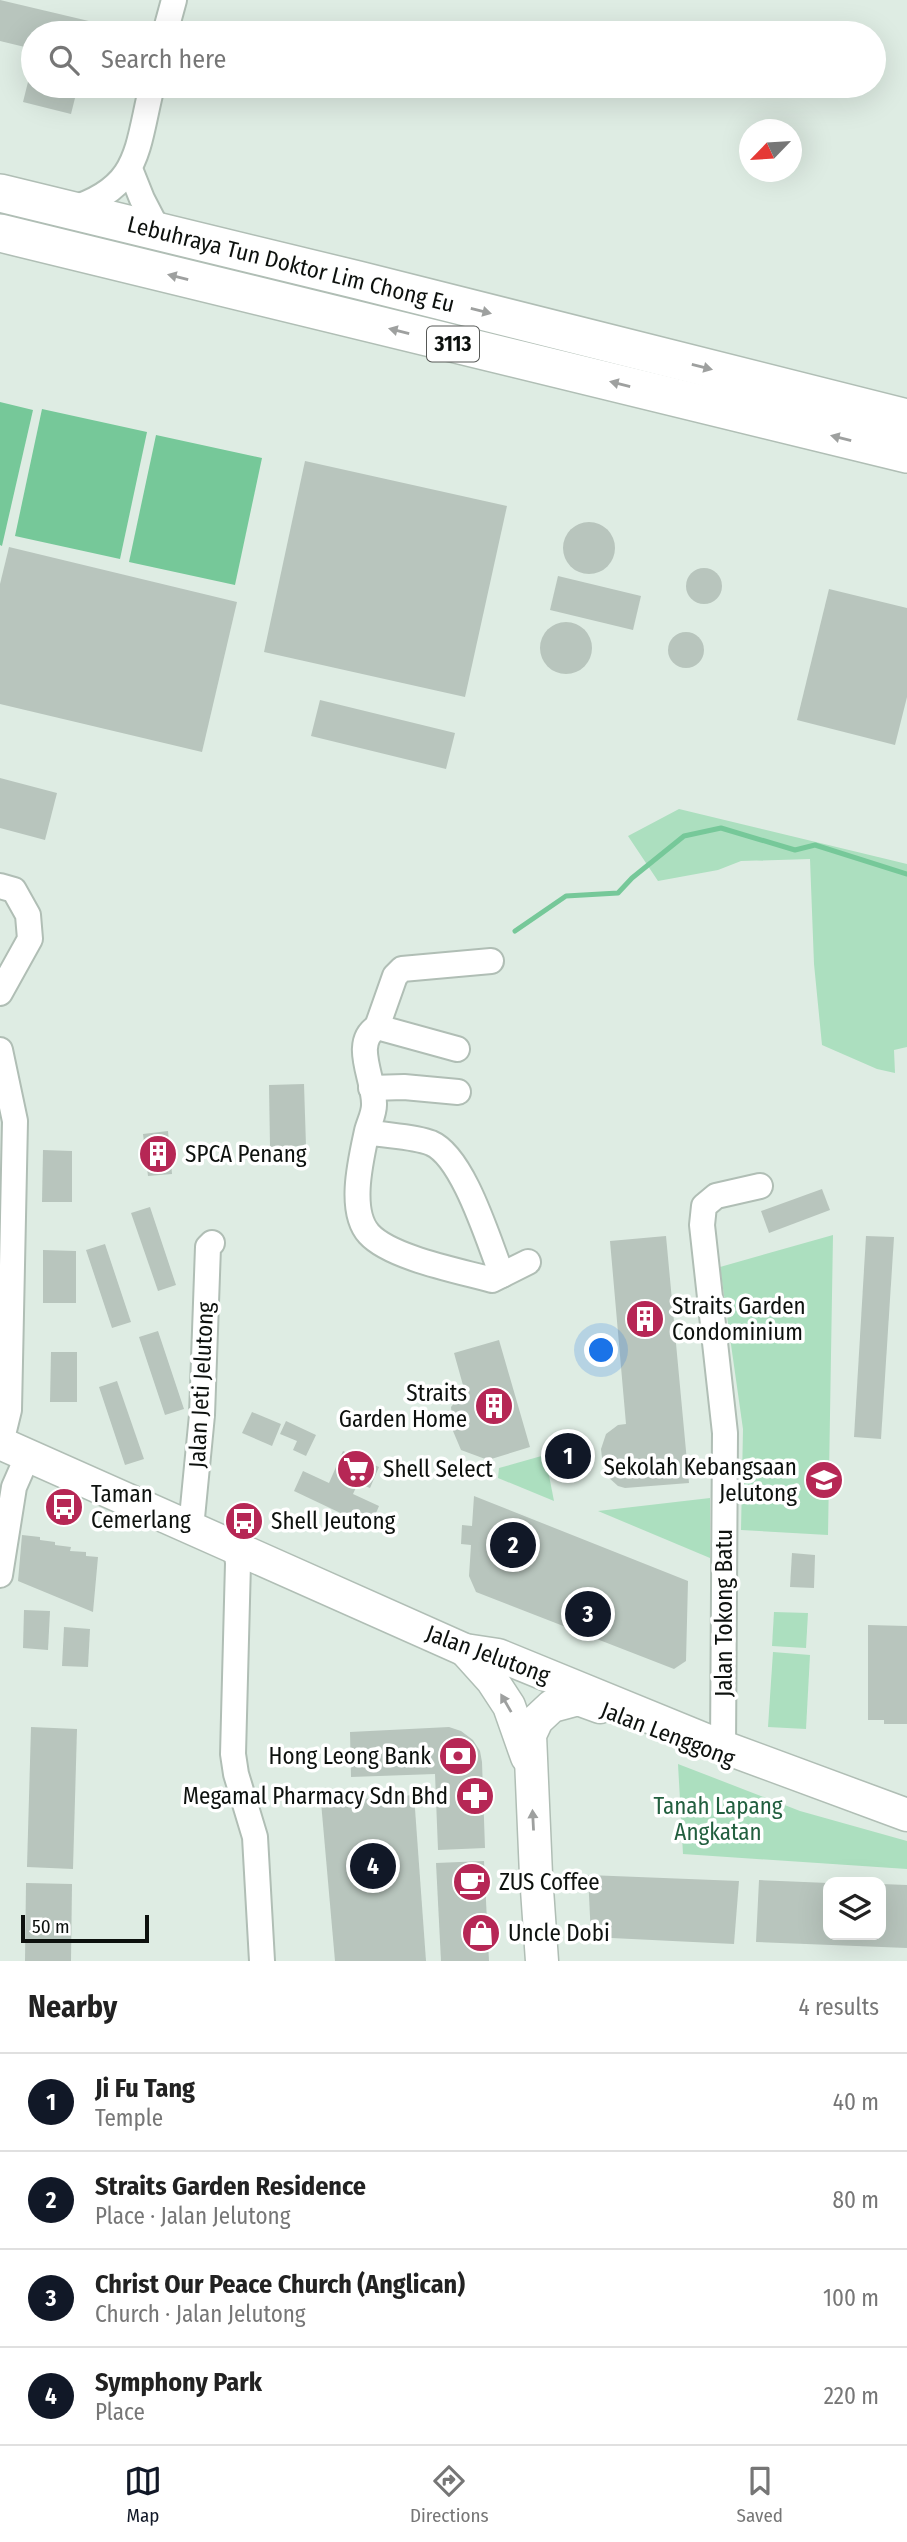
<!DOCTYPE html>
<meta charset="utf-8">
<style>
body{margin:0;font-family:"Fira Sans Condensed",sans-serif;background:#f6f6f6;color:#222}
.controls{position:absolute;right:21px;bottom:21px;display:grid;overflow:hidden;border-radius:14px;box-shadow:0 7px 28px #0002}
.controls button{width:63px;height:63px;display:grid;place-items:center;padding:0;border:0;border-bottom:2px solid #e0e0e0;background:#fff;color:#222;font:35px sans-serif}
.compass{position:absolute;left:739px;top:119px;width:63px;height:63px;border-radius:50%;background:#fff;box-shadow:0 7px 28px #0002;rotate:245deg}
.scale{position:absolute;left:21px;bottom:18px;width:128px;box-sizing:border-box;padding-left:7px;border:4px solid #0d110e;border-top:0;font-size:19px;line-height:24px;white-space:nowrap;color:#0d110e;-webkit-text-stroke:5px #fff;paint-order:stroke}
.you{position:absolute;left:602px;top:1351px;width:24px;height:24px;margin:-18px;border:5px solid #fff;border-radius:50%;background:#1a73e8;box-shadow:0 0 0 10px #1a73e833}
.badge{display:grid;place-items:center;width:46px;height:46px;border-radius:50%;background:#111827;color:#fff;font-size:23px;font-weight:700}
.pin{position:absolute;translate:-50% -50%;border:4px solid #fff;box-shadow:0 2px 7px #0006}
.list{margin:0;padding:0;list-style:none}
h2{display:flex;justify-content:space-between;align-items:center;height:91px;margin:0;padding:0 28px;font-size:30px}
h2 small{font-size:23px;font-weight:400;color:#767676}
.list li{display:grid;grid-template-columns:46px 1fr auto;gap:21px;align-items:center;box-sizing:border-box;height:98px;padding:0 28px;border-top:2px solid #e0e0e0}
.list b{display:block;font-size:26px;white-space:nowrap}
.list p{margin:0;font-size:23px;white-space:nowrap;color:#767676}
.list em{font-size:23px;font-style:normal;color:#767676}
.icon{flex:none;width:38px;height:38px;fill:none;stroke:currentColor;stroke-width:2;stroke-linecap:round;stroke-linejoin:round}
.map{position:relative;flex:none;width:907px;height:1961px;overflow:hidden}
.search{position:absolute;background:#fff;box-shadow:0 7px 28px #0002;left:21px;right:21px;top:21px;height:77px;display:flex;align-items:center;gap:18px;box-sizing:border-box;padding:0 24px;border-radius:38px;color:#767676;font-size:26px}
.sheet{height:483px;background:#fff}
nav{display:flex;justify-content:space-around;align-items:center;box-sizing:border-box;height:98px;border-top:2px solid #e0e0e0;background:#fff;font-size:19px;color:#767676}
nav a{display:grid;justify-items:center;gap:4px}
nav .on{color:#111827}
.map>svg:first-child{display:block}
.green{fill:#acdfbf}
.water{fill:#76c899}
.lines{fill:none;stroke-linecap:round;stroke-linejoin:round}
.stream{stroke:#76c899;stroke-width:5}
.building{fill:#b8c5bd}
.minor-casing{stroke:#b0beb5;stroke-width:28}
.major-casing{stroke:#b0beb5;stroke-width:35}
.highway-casing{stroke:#b0beb5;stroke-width:40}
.minor{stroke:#fff;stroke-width:24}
.major{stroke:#fff;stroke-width:32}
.highway{stroke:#fff;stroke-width:37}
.oneway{fill:#9ea09f}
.labels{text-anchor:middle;stroke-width:7;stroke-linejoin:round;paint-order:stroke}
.shield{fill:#fff;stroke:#565856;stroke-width:2}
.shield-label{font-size:21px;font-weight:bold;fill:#0d110e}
.street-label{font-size:23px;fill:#0d110e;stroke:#fff}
.poi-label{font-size:23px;fill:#0d110e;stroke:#fff;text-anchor:start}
.park-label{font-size:23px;fill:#225f3f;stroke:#fff}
</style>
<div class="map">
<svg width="907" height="1961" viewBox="0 0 907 1961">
<rect width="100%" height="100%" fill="#deece3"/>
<g class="green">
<polygon points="679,809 907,864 907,1047 894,1050 895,1073 877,1069 822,1045 814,964 810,859 741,861 718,870 658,881 628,836"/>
<polygon points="833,1235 828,1535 741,1530 743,1429 720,1267"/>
<polygon points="545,1455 554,1501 498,1478 499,1468"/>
<polygon points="710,1498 710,1558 598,1511"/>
<polygon points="774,1612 808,1613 806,1648 772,1646"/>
<polygon points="773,1652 810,1655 806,1729 768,1727"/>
<polygon points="678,1764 800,1811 907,1841 907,1869 683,1854"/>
</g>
<g class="water">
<polygon points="0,402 33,410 2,546 0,545"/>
<polygon points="42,409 147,432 120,559 15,536"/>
<polygon points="156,435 262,458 235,585 129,562"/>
</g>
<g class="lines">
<polyline class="stream" points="515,931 566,896 618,893 632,878 684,836 721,828 795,850 815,845 907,874"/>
</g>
<g class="building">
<polygon points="0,0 93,22 90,33 33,33 33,49 0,41"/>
<polygon points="32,66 33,86 78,86 71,114 23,102"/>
<polygon points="305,461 507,506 465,697 264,652"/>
<circle cx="589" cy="548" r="26"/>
<polygon points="9,547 237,602 202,752 0,704 0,584"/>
<circle cx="704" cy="586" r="18"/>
<polygon points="558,576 641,596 633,630 550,610"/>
<polygon points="829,589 907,608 907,697 895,745 797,720"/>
<circle cx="566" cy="648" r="26"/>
<circle cx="686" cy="650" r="18"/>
<polygon points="320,700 455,733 446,769 311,736"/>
<polygon points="0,778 57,793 45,840 0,828"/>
<polygon points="304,1084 306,1146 270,1147 269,1085"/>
<polygon points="168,1131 172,1174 148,1176 143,1134"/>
<polygon points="43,1150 72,1151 72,1202 42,1202"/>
<polygon points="822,1189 830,1210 769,1233 761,1211"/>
<polygon points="150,1207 176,1285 158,1291 131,1213"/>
<polygon points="666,1236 689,1483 625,1488 618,1486 608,1477 603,1467 601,1449 606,1434 618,1425 626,1424 610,1241"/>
<polygon points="866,1236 894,1237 881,1439 854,1437"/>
<polygon points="105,1244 131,1322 112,1328 86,1250"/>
<polygon points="43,1250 76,1251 76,1303 43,1303"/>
<polygon points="158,1331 184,1409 165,1415 139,1337"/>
<polygon points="499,1340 530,1447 488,1460 461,1450 453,1431 451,1407 455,1402 466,1396 454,1353"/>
<polygon points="51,1352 77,1352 77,1402 50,1402"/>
<polygon points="117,1381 144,1459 125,1465 99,1387"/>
<polygon points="252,1412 281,1424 272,1446 242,1433"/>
<polygon points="286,1421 316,1435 306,1456 293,1450 297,1441 280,1434"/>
<polygon points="574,1434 581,1465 578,1472 570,1475 563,1470 559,1471 555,1447 561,1446 560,1436"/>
<polygon points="343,1451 379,1467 370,1488 358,1483 353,1494 379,1506 370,1527 294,1491 303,1471 329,1483"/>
<polygon points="474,1496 688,1581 686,1661 674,1669 476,1592 469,1576 471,1545 461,1544 462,1525 472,1526"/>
<polygon points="22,1535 40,1537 40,1540 55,1542 55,1545 71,1547 70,1551 86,1552 86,1556 98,1557 93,1612 18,1581"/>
<polygon points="792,1553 815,1555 814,1588 790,1587"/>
<polygon points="24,1610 50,1611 48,1650 23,1648"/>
<polygon points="868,1625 907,1626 907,1724 884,1724 884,1720 868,1720"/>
<polygon points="64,1627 90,1629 88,1667 62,1666"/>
<polygon points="31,1727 77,1729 73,1869 27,1867"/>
<polygon points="449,1727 461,1731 473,1740 480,1751 482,1762 485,1848 438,1850 435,1774 351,1777 350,1732"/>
<polygon points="414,1795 426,1961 335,1961 321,1802"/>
<polygon points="484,1861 489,1961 441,1961 436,1863"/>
<polygon points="588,1875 739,1881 734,1944 591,1937"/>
<polygon points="759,1880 828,1883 828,1935 881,1935 881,1884 907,1885 907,1948 756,1942"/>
<polygon points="26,1883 72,1884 71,1961 25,1961"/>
</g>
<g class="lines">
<defs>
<g id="minor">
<polyline points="165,33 174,0"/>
<polyline points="130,169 142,199 158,230"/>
<path d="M68,210c73,-22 68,-60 84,-124"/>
<polyline points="0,886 14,890 28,915 30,939 0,993"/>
<polyline points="377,1027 395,976 402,969 491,961"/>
<polyline points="0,1050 15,1121 9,1410 1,1443"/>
<polyline points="371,1088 404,1087 458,1092"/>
<path d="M367,1132c20,4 46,4 64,11 33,14 58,100 71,132l-10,5c-32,-9 -101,-22 -123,-46 -21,-23 -8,-75 -2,-103 2,-8 7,-17 7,-26 1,-25 -23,-62 3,-78l80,22"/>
<polyline points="502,1275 528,1262"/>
<polyline points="191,1528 202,1415 208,1247 212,1243"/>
<polyline points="236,1548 238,1563 233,1754 236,1774 255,1837 262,1961"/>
<polyline points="0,1575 14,1487 28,1455"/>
<polyline points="723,1747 725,1433 702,1225 704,1206 716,1196 760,1186"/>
</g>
<g id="major">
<polyline points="0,1443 465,1650 498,1655 723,1747 907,1815"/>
<polyline points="465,1650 492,1680 509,1706 527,1757"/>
<polyline points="542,1961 536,1875 530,1735 537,1720 552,1706 578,1699 600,1707"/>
</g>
<g id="highway">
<polyline points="0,193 358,280 907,418"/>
<polyline points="0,233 907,454"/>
</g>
</defs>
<use href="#minor" class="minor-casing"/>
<use href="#major" class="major-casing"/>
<use href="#highway" class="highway-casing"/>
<use href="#minor" class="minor"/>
<use href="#major" class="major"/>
<use href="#highway" class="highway"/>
</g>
<defs><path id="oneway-solid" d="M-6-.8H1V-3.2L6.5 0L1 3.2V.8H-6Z" transform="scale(1.75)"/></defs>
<g class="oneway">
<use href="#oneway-solid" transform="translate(178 277) rotate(-166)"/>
<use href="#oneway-solid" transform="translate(481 311) rotate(14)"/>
<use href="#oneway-solid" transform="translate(399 331) rotate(-166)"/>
<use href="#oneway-solid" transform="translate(702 367) rotate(14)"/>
<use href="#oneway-solid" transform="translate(620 384) rotate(-166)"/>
<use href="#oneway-solid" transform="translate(841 438) rotate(-166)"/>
<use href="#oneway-solid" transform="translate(506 1703) rotate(-120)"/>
<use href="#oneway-solid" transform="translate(533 1820) rotate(-93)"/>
</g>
<defs>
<symbol id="building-disc" viewBox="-11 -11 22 22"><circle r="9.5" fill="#b62755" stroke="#fff"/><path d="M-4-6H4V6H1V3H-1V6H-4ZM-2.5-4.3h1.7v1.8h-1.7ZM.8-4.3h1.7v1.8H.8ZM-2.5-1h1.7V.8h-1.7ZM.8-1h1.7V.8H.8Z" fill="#fff"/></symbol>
<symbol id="supermarket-disc" viewBox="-11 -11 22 22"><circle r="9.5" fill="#b62755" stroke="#fff"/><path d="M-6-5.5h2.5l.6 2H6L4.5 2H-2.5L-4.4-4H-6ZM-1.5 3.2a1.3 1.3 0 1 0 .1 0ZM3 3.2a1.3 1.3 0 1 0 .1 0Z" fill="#fff"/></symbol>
<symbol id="school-disc" viewBox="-11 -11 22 22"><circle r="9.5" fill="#b62755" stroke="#fff"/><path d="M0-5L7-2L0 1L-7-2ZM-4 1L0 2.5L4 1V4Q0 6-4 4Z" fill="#fff"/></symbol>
<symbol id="bus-disc" viewBox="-11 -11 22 22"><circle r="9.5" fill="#b62755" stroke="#fff"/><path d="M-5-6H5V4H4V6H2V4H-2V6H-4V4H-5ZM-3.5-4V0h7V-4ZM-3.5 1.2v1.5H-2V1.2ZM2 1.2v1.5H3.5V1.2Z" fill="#fff"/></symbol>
<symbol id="bank-disc" viewBox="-11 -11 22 22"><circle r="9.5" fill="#b62755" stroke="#fff"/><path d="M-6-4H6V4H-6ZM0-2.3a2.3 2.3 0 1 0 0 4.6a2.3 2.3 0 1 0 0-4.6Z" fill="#fff"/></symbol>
<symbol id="pharmacy-disc" viewBox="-11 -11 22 22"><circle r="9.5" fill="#b62755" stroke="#fff"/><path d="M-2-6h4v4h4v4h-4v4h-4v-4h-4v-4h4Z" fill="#fff"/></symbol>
<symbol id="cafe-disc" viewBox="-11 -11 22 22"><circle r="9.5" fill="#b62755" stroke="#fff"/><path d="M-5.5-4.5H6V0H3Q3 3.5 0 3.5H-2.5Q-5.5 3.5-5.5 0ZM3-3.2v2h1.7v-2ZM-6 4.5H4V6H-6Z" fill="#fff"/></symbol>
<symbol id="shop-disc" viewBox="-11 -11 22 22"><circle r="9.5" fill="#b62755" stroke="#fff"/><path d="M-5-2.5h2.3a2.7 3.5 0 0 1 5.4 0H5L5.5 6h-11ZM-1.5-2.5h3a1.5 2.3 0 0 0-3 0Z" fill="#fff"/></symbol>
</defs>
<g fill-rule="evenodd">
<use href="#building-disc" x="136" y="1132" width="44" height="44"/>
<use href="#building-disc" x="623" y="1297" width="44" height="44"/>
<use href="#building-disc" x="472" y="1384" width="44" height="44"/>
<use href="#supermarket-disc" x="334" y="1447" width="44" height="44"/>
<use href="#school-disc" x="802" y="1458" width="44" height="44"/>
<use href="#bus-disc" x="42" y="1485" width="44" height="44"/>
<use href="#bus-disc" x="222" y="1499" width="44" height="44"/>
<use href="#bank-disc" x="436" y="1734" width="44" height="44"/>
<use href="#pharmacy-disc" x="453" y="1774" width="44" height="44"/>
<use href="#cafe-disc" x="450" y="1860" width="44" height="44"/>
<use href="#shop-disc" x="459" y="1911" width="44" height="44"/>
</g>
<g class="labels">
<rect class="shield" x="427" y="326.5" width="52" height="35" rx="5"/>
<g class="shield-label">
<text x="453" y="351">3113</text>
</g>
<g class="street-label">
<text transform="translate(291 264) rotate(14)" y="8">Lebuhraya Tun Doktor Lim Chong Eu</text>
<text transform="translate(201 1385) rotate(-87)" y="8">Jalan Jeti Jelutong</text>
<text transform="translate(724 1613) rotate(-90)" y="8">Jalan Tokong Batu</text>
<text transform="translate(488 1654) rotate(20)" y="8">Jalan Jelutong</text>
<text transform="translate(668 1734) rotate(21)" y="8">Jalan Lenggong</text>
</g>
<g class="poi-label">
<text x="185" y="1162">SPCA Penang</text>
<text x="672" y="1314">Straits Garden<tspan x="672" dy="26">Condominium</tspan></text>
<text x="467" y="1401" text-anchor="end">Straits<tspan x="467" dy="26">Garden Home</tspan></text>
<text x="797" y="1475" text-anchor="end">Sekolah Kebangsaan<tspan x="797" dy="26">Jelutong</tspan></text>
<text x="383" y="1477">Shell Select</text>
<text x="91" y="1502">Taman<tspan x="91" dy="26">Cemerlang</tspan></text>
<text x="271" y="1529">Shell Jeutong</text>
<text x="431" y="1764" text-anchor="end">Hong Leong Bank</text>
<text x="448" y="1804" text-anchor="end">Megamal Pharmacy Sdn Bhd</text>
<text x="499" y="1890">ZUS Coffee</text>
<text x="508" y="1941">Uncle Dobi</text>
</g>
<g class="park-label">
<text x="718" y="1814">Tanah Lapang<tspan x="718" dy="26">Angkatan</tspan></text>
</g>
</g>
</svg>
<div class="controls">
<button><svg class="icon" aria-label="layers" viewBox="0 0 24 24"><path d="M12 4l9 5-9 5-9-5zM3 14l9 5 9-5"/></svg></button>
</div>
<svg class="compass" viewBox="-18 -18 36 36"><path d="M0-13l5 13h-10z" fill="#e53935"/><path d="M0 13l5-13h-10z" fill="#767676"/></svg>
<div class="scale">50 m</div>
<div class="you"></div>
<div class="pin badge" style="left:568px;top:1456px">1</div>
<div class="pin badge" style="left:513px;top:1545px">2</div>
<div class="pin badge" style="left:588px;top:1614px">3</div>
<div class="pin badge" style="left:373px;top:1866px">4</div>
<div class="search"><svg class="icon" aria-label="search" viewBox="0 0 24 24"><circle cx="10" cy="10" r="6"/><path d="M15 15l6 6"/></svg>Search here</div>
</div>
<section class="sheet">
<h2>Nearby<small>4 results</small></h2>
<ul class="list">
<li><span class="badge">1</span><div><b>Ji Fu Tang</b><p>Temple</p></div><em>40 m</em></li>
<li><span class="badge">2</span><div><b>Straits Garden Residence</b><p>Place · Jalan Jelutong</p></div><em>80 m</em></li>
<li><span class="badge">3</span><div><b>Christ Our Peace Church (Anglican)</b><p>Church · Jalan Jelutong</p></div><em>100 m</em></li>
<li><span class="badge">4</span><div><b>Symphony Park</b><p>Place</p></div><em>220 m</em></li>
</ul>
</section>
<nav>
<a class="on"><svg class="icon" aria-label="map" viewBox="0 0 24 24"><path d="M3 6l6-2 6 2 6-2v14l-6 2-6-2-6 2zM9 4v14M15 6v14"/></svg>Map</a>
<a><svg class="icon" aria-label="directions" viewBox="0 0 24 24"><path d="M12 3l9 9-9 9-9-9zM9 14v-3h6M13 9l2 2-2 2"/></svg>Directions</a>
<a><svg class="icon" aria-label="saved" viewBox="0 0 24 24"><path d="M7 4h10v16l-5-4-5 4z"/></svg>Saved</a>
</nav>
